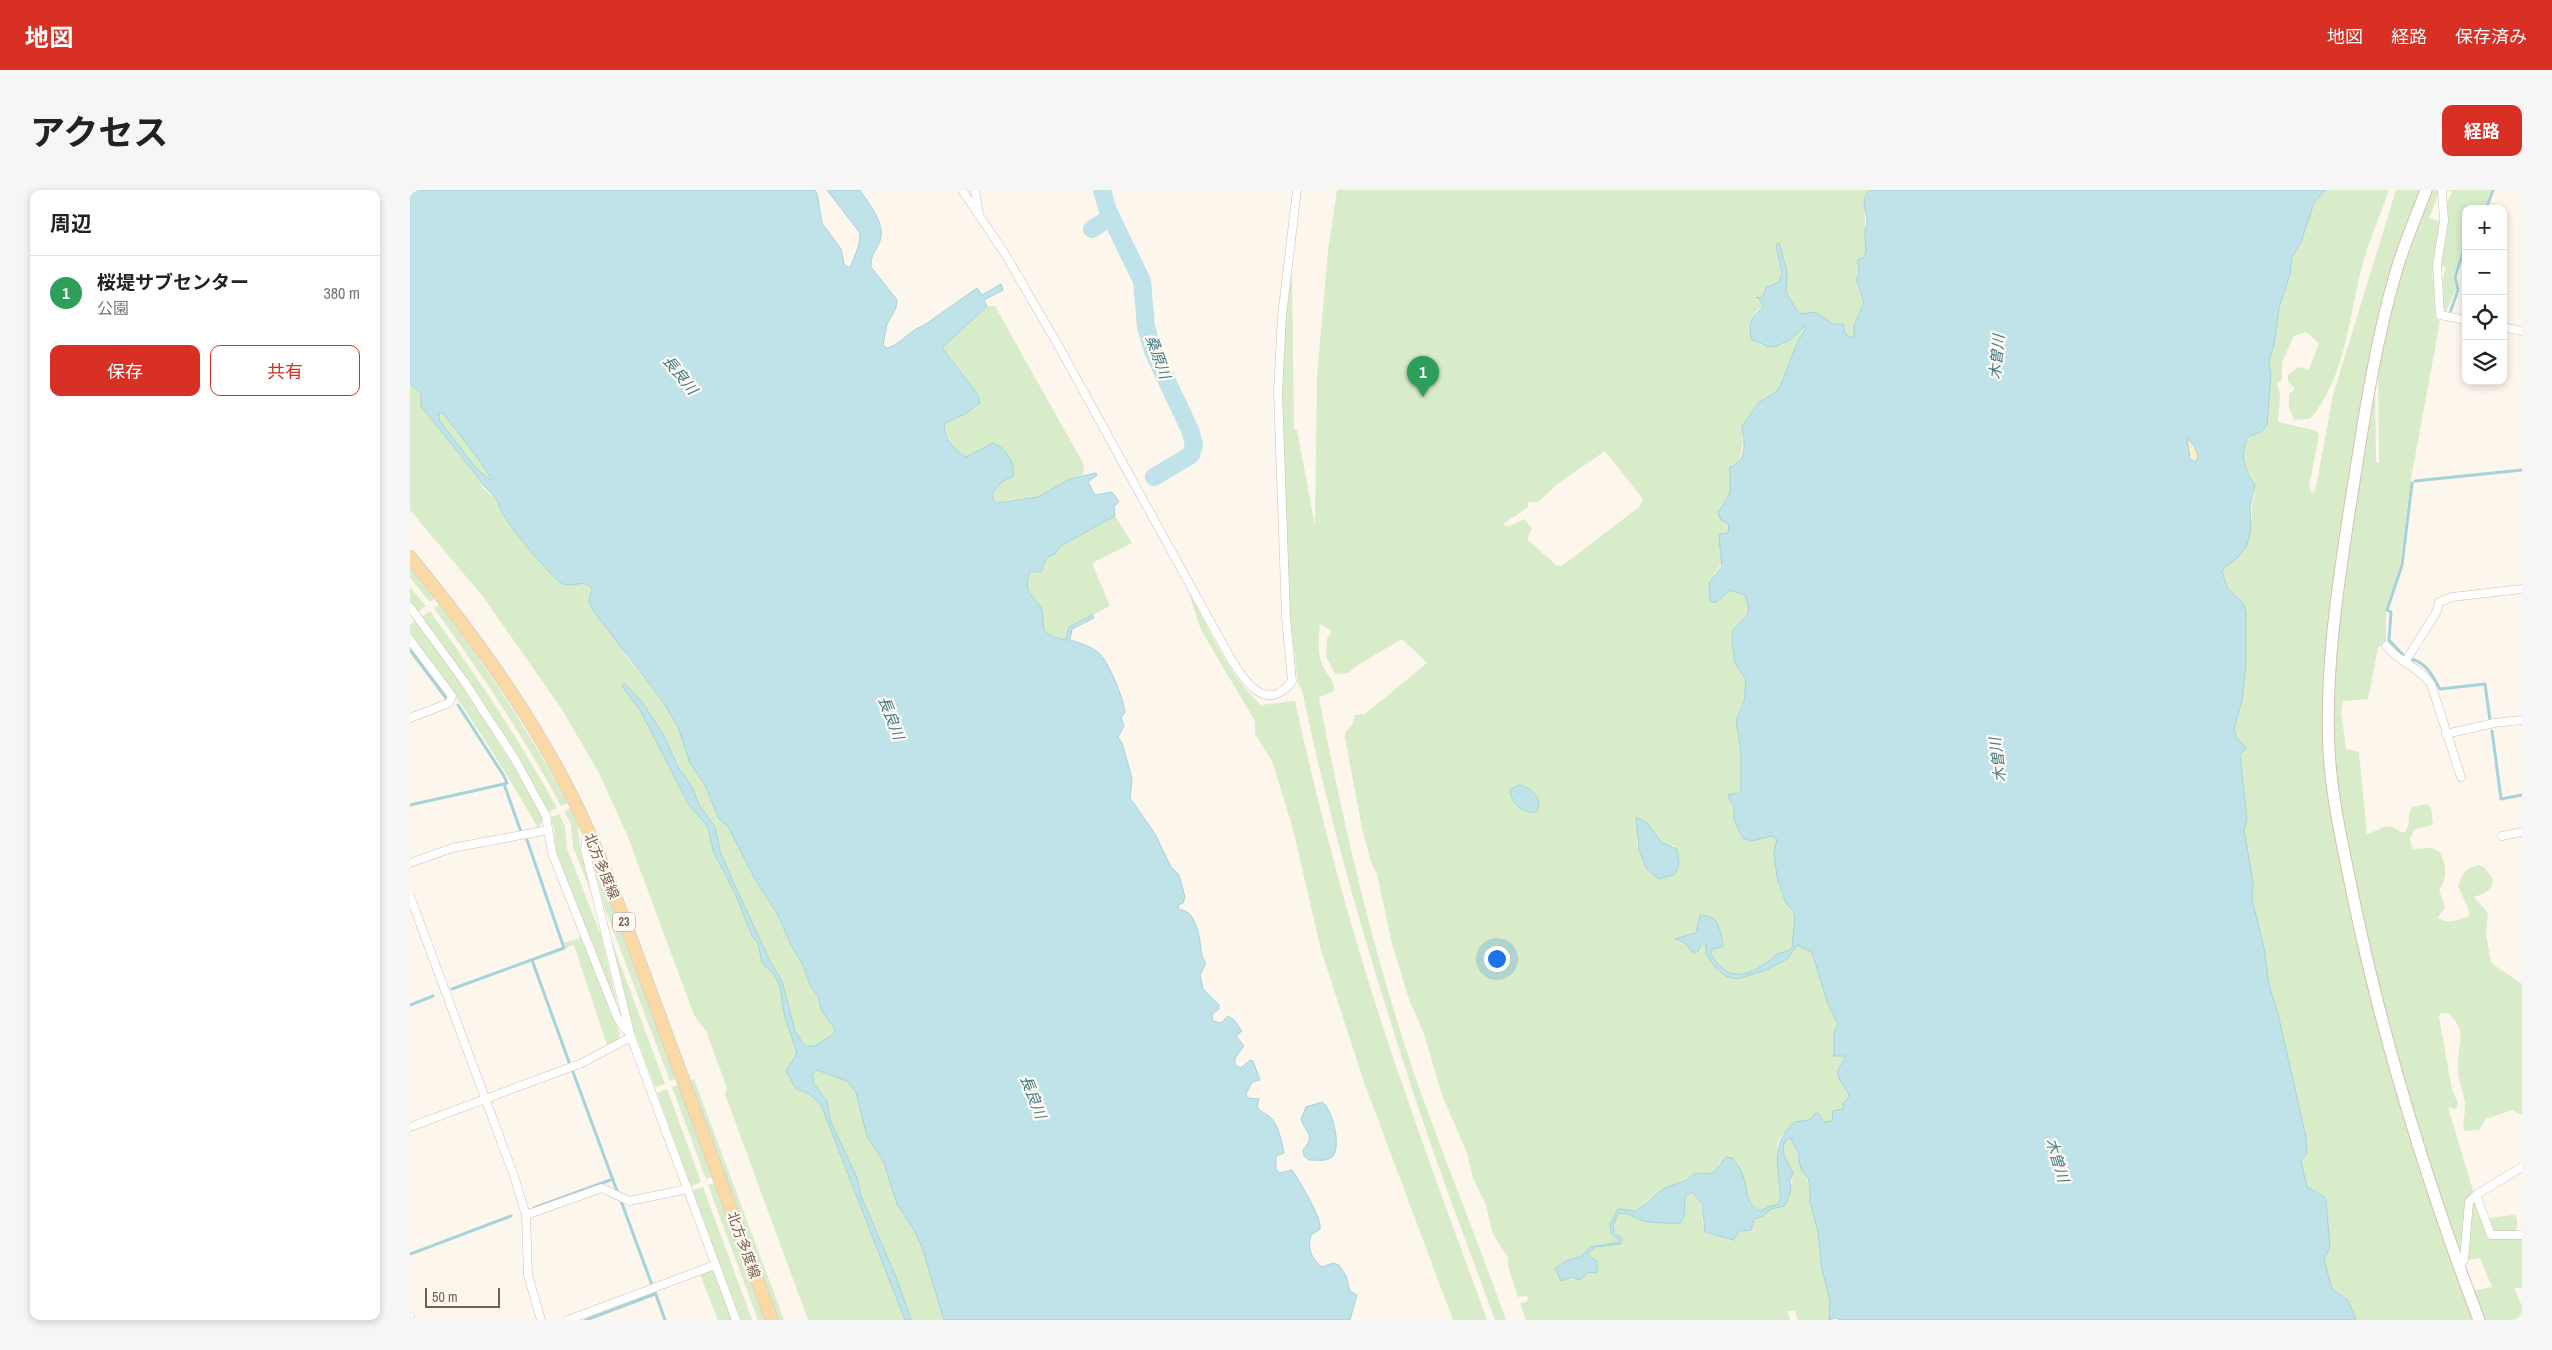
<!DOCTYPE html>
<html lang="ja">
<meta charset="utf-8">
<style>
body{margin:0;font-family:"Archivo Narrow","Noto Sans JP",sans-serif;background:#f6f6f6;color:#222}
.controls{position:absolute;right:15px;top:15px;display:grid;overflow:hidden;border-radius:10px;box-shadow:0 2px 8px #0003}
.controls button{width:45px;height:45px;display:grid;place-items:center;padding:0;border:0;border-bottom:1px solid #e0e0e0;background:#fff;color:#222;font:25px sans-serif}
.scale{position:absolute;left:15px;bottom:12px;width:75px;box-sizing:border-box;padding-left:5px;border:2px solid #7a5c4d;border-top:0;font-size:14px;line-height:18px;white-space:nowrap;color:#7a5c4d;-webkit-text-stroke:4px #fffaf3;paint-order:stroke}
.you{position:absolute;left:1086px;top:768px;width:18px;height:18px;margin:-12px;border:4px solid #fff;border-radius:50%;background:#1a73e8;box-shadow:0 0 0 8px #1a73e833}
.badge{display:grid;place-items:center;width:32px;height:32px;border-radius:50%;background:#d93025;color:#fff;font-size:16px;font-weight:700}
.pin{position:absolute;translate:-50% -41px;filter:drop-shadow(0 1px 2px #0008)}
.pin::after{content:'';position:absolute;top:26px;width:18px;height:15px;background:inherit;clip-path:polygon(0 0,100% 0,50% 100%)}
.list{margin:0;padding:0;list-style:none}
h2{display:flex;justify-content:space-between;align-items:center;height:65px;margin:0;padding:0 20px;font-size:21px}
h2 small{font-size:16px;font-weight:400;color:#767676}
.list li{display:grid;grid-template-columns:32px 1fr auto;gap:15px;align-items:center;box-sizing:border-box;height:75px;padding:0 20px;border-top:1px solid #e0e0e0}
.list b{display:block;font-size:19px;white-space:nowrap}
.list p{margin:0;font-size:16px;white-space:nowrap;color:#767676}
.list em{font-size:16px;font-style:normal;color:#767676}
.actions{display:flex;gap:10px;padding:15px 20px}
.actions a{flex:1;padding:11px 0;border:1px solid #d93025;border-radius:10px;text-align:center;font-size:18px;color:#d93025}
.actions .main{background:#d93025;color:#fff}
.icon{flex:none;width:28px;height:28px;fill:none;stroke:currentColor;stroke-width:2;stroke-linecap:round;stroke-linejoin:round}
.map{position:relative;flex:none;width:2112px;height:1130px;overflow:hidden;border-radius:10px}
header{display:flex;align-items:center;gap:30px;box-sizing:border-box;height:70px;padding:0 25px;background:#d93025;color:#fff}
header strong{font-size:24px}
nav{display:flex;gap:28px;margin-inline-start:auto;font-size:18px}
.intro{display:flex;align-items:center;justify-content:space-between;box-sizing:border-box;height:120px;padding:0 30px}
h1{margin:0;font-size:35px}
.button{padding:12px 22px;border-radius:10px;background:#d93025;color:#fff;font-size:18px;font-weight:700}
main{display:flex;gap:30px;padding:0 30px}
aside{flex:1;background:#fff;border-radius:10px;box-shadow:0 2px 8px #0003}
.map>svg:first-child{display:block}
.green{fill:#d8ecc9;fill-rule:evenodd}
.sand{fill:#fcefc7}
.water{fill:#bfe3e8;stroke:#a5d3da;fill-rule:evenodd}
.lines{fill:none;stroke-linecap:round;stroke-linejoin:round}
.stream{stroke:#a5d3da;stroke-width:3}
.river{stroke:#bfe3e8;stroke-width:18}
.street-casing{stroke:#d1beb0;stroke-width:9}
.secondary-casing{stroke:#d6c0b0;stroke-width:13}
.primary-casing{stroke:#dad1cd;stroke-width:14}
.street{stroke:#fff;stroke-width:8}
.secondary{stroke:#fff;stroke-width:11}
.primary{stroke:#fbd9a5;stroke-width:12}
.labels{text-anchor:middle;stroke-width:4.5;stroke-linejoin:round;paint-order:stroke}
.shield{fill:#fffaf3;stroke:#a28b7f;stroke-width:1}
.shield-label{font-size:12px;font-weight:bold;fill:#7a5c4d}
.street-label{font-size:14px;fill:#7a5c4d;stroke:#fffaf3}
.water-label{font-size:15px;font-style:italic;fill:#437c86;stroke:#fffaf3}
</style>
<header>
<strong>地図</strong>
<nav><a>地図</a><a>経路</a><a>保存済み</a></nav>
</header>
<div class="intro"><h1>アクセス</h1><a class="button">経路</a></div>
<main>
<aside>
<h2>周辺<small></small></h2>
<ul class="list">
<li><span class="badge" style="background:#2e9e5b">1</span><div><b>桜堤サブセンター</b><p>公園</p></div><em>380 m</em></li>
</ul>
<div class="actions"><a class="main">保存</a><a>共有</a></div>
</aside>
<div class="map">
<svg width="2112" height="1130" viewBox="0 0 2112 1130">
<rect width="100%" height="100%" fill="#fdf6ec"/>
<g class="green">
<path d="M927,0h533l-5,5c-1,13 0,24 0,35 -1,10 3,17 -1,28l-6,3 1,13 -3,11 8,17 -10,24v12h-6l-3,-10 -5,-5 -7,1 -18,-11 -15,1 -3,-3 -11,-19v-25l-8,-24 -2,2 6,28 -3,9 -13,6 -4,10 -6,1 8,7 -8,5 -5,12 7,21 11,3 13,-2 23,-19 1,3 -8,12 -18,46c-6,8 -16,10 -22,16 -2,2 -12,16 -13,19 -6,14 2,23 -8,41l-5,2 -2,28 -11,17 2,10 8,4c1,15 -4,39 -15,50l1,29 15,-13 15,5 4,13 -2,8 -14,14 -1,10 3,23 11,17 -2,22 -5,9 -2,17 4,24v38l-8,24 12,25 6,2 21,-5 5,3 -3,15 3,23 5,18 13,23 -3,30c-5,5 -12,4 -17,8 -24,18 -46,31 -64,-2v-4l12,-4c2,-5 -5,-24 -10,-27 -3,-3 -8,-3 -12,-5l-5,19c-6,5 -13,3 -20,8l9,2 3,4 18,-3c4,18 8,27 27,34l33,-8 21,-11 10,-14 15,7 16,52 10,20 -3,11 -1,21h11c0,7 -5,8 -7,15 -2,9 9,15 11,26l-6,7v5l-3,1 -8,11 -8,1 -5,-8 -4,1 -5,5 -15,2c-6,6 -15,13 -17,21 -4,15 9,52 -1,62l-7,1 -9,5c-16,-5 -15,-28 -20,-41l-21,-8 -7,11 -7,2 -8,-2c-22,10 -46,21 -63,38l-17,-2 -8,16 3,11 5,3 1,3 -28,5 -11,10 -14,4 -11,6 5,11c8,2 13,-2 20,2l8,-8h10l-10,-19c9,-9 23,-7 34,-11l-9,-14 5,-14c20,-5 46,23 66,3l1,-21 7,-4c16,12 5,27 15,42l13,1 10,6 4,-2 5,-8h8l6,-5 1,-7 11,-4 4,-5 17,-10 4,-7 3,-18 -10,-20 2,-13 6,-4 19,49v11l8,34 4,37 8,32 -1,19h-31l-3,-9h-7l2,9h-264l-6,-17 6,-1 2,-3 -1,-3 -9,1 -10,-31v-8l-16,-26 -6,-27 -13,-27 -6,-25 -25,-58 -18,-61 -15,-35 -17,-55 -15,-70 -6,-12 -8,-29 -18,-95v-6l7,-7 3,-10 10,-1 62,-51 -25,-24 -46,27 -7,7 -14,1 -9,-18 1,-17 5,-8 -12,-7c-1,11 -3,26 1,37 3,11 14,19 13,30l-15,6c25,132 57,269 102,396 27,76 58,151 85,227h-11c-28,-76 -57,-152 -82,-228 -43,-132 -83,-266 -111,-402l-4,-7 -8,-65 -8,-225 4,-78 6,-42 2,156 3,1 18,96 2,-150 11,-125zM1195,261l38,48 -4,8 -77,59h-5l-30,-27 5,-11 -8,-9 -14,7 -8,-1 26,-18v-5h10l18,-17zM1225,631l31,25h8l4,6 1,16 -32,2 -10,-27 1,-17z"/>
<path d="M1915,0h64c-8,23 -18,46 -25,69 -15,53 -17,117 -54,160l-16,1 -5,-13v-13l5,-4v-3l-6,-5v-7l10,-8 11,3 10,-27 -13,-11 -12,4 -12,26v18l-5,3 3,13 -2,26 39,9 2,4 -10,51 3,7 3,-1 18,-97 63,-205h25l-60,224 -37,337 82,373 67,196h-117c-4,-13 -11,-25 -24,-31l-8,-30 6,-12 -4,-45 -2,-7 -17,-8 -6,-26 4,-4 -1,-32 -11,-41 -15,-70 -9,-29 -5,-37 -12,-48 1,-18 -9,-52 3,-11 -7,-64 5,-7 -9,-11 -2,-7 8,-30 1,-97 -15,-14 -6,-17 30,-53c-2,-13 4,-24 3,-35 -1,-6 -5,-9 -8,-14 -9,-15 -2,-33 14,-38l8,-32 2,-25 -2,-14 5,-16 5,-37 11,-34 2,-17 9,-15 13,-39z"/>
<path d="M2020,0h10l-11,28 12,4 -9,58 4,1 1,38 3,2 -29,158 -11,86 -14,42v34l-8,7 -10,51 -25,2 -2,11 5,37 13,3 8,82c17,-5 18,-14 35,-1l4,-2c5,-9 1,-16 6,-24l15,-3 4,4 2,17 -18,4 -5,9 1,8 3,3 18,-1 8,4c6,13 8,26 -1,38l6,17 -7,11c12,7 18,2 31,-2l-1,-8 -10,-22c4,-13 8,-18 21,-21l6,3 8,12c-2,11 -9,14 -19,17l14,16 -2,20 5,30 31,21v131l-10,-5 -26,9 -7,11 -15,1c-2,-9 2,-18 1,-27 -1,-12 -7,-23 -7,-35 -2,-24 12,-38 -11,-56h-6l-2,4 13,73 6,13 -2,6 -8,-2 26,87 -11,65 -44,-119 -41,-155 -33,-152 -12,-81 -1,-53 11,-118 32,-197 1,78 3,1 -1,-94 23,-97z"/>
<path d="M2037,0h44l-7,19h-18v31l-13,37 3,12 -10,23c-7,-11 -4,-33 0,-45l-6,-2 5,-58 7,-15z"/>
<polygon points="577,116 585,116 674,275 673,285 660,289 628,307 597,310 591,313 584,312 582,303 592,292 601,287 583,253 557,268 546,260 533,237 535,233 566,217 558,193 532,158"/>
<path d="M0,194l11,9v13l56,70 5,11 15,13 5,14 59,69 29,2 2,3 -2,4 37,65 37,46 14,24 12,36 15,22 14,34 9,7 28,55 21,32 13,30 13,22 7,20 25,44 -1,5 -19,12h-9l-11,-15 -10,-40 -7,-16 -7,-12 -41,-88 -10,-24 -5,-24 -16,-22 -36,-71 -21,-32 -14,-16 61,119 19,22 5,24 22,42 17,43 6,7 4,20 12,11 6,12 4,28 13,39c-12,13 -8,21 -1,36l14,5 11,11 84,215h-97l-83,-226 2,-6 -21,-57 -12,-16 -66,-178 -29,-64 -38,-65 -77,-110 -74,-88z"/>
<path d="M29,223h4c9,13 46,56 48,68l-16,-14 -36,-47z"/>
<path d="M705,326l17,27 -40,20 18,43 -40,21 -3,13 -19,-4c-9,-9 -2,-18 -7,-27 -7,-14 -20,-15 -11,-36h7l9,-15 9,-4 5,-8z"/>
<polygon points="0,378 25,408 20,412 0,388"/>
<polygon points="0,397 16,416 8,422 0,413"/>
<path d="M778,401c22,39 40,84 73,114l34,-4c29,133 66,266 111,394 26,76 54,150 81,225h-34l-88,-235 -44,-135 -28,-121 -21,-68 -17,-27v-13l-54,-91z"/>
<path d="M30,414c47,64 90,129 128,199l-7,3c-37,-70 -81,-134 -127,-198z"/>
<path d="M20,421c46,64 89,128 127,197l-9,4 -127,-195z"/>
<path d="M6,430c45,63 87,126 125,193l3,6 -6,9c-39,-68 -81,-133 -128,-195v-8z"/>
<polygon points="161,618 167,630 170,655 187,717 163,657 161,634 154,621"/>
<polygon points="149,624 155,636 157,659 191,745 209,822 146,661 144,638 140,628"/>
<polygon points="180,659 267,889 260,891 195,719"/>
<polygon points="172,747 210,844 208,849 197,855 164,755 156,758 154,753"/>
<polygon points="201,749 255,894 245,897 219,827"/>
<polygon points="407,880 437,891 446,902 466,962 474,973 487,1014 504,1040 512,1057 534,1130 501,1130 499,1125 486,1087 451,1006 447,988 420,930 417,911 404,894 402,885"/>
<polygon points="284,889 374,1130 368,1130 278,891"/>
<polygon points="269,895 303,987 296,989 262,897"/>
<polygon points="257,899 291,992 281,996 247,903"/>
<polygon points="305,993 355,1130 348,1130 298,995"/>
<polygon points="293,997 342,1130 331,1130 282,1001"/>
<polygon points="2063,1012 2066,1012 2081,1049 2112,1048 2112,1098 2104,1098 2112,1116 2112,1130 2073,1130 2062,1101 2082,1097 2070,1068 2056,1070 2061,1014"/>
<path d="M2103,1025l3,1c5,20 -7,16 -23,17l-5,-15z"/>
<polygon points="301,1081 305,1083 323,1130 308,1130 290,1085"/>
</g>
<polygon class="sand" points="1777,248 1784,256 1788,266 1786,273 1780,269"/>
<g class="water">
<path d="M0,0h405l2,3 5,30 19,26 3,15 6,4 9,-23 1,-12 -33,-43h33c9,14 26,34 20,51 -4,11 -10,14 -9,26l26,33 -1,8 -9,16 -4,21 4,3c14,-3 22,-18 36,-22l54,-38 5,7 19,-11 2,6 -19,10 3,6 -45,42 36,47 2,8 -15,11 -20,9c-4,11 12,30 21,34l27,-14c12,5 22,18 20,33l-11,6 -10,11 2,9 2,1 42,-6 32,-18 26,-6 1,2 -9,7 7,13 17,-3 7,10 -5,4 1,10 -55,30 -5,8 -9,4 -5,14h-11c-8,20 3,23 11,36 4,7 0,17 4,24l8,5 13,3 3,-13 23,-12 2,3 -22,11 -2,11c10,3 20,6 29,13 10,10 24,44 26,59l-4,6 3,8 -6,11 4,6 10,35 -2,20 25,36 16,33 8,8 6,22 -2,6 -5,2 1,4c2,2 4,1 6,2 12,5 15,29 16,39 2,16 9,6 -1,25l3,14 16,16v4l-7,5 1,7 8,2 7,-7 6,4 8,11 -6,5 8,10 -9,12v7l6,3 9,-8 3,1 7,19 -8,2 -6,12 2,4 11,1 -2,8c5,7 10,6 15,12 7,8 10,24 12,34l-8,3v14l4,3 12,-3c7,11 30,47 28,59l-9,6c-4,12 0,24 11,32l11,-4 6,2 7,11 4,15 7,4 -7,25h-406l-22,-73 -8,-17 -17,-26 -13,-41 -17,-27 -11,-44 -9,-11 -30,-11 -5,5 2,9 13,17 3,19 27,58 4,18 35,81 15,43h-6l-84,-215 -11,-11 -14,-5 -10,-18 11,-18 -13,-39 -4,-28 -6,-12 -12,-11 -4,-20 -6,-7 -17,-43 -22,-42 -5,-24 -19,-22 -49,-95 -18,-24 2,-3 18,19 21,32 16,34 13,19 7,18 16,22 5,24 10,24 41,88 11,18 13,50 10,15h10l19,-12 1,-5 -13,-18 -4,-14 -8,-12 -7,-20 -13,-22 -13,-30 -21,-32 -28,-55 -9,-7 -14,-34 -15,-22 -12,-36 -14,-24 -72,-94 -3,-8 3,-13c-9,-10 -23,2 -32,-6 -15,-12 -47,-51 -57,-68 -3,-4 -4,-10 -6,-14 -7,-10 -14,-12 -20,-24l-56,-70v-13l-11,-9zM29,223h4c8,12 47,57 48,68l-16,-14 -36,-47z"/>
<path d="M1460,0h455l-11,13 -13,39 -9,15 -2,17 -11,34 -5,37 -5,16 2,14 -4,50 -6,7 -12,5 -4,8 -2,11 3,13 9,16 -5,23 1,22 -5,17 -8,10 -14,11 -2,4 6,17 15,14 3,9v51l-4,37 -8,29 2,8 10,11 -6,7 7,64 -3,11 9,52 -1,18 12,48 5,37 9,29 28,123 1,16 -6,8 6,26 17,9 2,6 4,45 -6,12 8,30 16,11 8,20h-516l-4,-2 -7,2 1,-19 -8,-32 -4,-37 -8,-30v-15l-2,-9 -7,-9 -3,-16 -7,-15 -5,2c-7,14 2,21 7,33l-3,8 1,9 -6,16 -14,3 -8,7 -9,3 -3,11 -12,1 -6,9 -28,-8 -3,-28 -10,-12 -7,4 -1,21 -4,6c-12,1 -24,0 -36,-2 -10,-2 -14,-10 -26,-7l-5,12 2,8 7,4 -1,6 -25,3 -8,6 1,4 8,4v12l-9,-1 -8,8 -8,-3 -11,4 -6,-13 11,-7 14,-4 11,-10 28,-5 -1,-3 -7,-5 -1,-9 8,-16 18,2 29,-23 21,-8 8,-6 19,-1 13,-16 6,1c3,4 7,8 9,13 7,13 3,35 20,40l9,-5 7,-1 4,-7c-2,-29 -12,-55 14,-76l15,-2 6,-7 3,1 5,8 8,-1 1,-10 10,-2v-6l6,-6c-1,-10 -13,-16 -11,-26 2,-7 7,-8 7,-15h-11v-23l4,-9 -10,-20 -16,-52 -15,-7 -10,14 -21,11 -29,9 -11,-3 -11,-9 -9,-13v-10h-5l-3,8h-6l-7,-9 -10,-4 21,-6 4,-18c4,0 11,1 15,5 3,3 9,22 8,26l-12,4v4c18,32 41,21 64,2 5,-5 12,-3 17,-8l3,-30 -2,-6 -8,-11 -8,-24 -3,-23 3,-15 -5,-3 -21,5 -8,-3c-6,-11 -11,-19 -9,-32l-5,-8v-4h9l3,-4v-38l-5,-32 8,-18 2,-22 -11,-17 -3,-23 1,-10 14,-14 2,-8 -4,-13 -15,-5 -15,13 -5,-3 -1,-17 13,-17 -3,-28 1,-4 8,-1 1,-9 -8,-4 -3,-7 12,-20v-26c2,-1 5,-2 7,-4 11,-9 6,-26 5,-37l17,-24 17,-10 4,-5 18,-46 8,-12 -1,-3 -15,14 -13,6 -8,1 -17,-7c-5,-17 0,-23 12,-34l-8,-9 6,1 4,-10 13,-6 3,-9 -6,-28 3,-2 8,29 -1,20 11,19 4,3 14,-2 18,12h10l3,11 8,3v-12l10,-24 -8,-21 3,-7 -1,-15 6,-1c4,-11 0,-18 1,-28 0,-2 2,-5 2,-7 0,-12 -8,-23 3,-33zM1777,248l7,8 4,10 -2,6 -6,-3z"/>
<path d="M1109,595c13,2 25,15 17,27 -13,2 -26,-10 -26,-22z"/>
<polygon points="1226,627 1237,633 1252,653 1267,659 1269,674 1265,684 1249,689 1237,680 1229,659"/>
<path d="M912,912c9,4 21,45 10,55 -6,5 -16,3 -23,3l-5,-4 -1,-6c13,-15 3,-16 -2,-31l5,-12z"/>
</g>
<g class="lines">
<g class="stream">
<polyline points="2076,19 2083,0"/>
<polyline points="2040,123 2048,100 2045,87 2056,53"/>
<polyline points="2005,291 2112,280"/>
<polyline points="0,460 36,508"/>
<polyline points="1994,466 1979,450 1981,422 1977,420 1992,375 2002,293"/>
<path d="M2002,469c15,5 21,17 28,30l45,-5 5,36"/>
<polyline points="48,515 94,586 97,593 94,594 111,642"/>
<polyline points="2082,541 2091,609 2112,605"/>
<polyline points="0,615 94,594"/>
<polyline points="122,770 159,872"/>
<polyline points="42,799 154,758 117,650"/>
<polyline points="0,815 23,806"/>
<polyline points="163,882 207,1001"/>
<polyline points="211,1011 242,1095"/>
<polyline points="124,1018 203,989"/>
<polyline points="0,1064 101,1026"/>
<polyline points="245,1102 255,1130"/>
<polyline points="176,1130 245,1104"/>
</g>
<g class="river">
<polyline points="692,0 698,21 732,91 736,137 743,161 780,240 784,255 781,265 744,287"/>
<polyline points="682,39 701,27"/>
</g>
<defs>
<g id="street">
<path d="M552,0l43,64 53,91 170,309c13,22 37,63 64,27l-6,-64 -8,-225 4,-76 15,-126"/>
<polyline points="565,0 569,25"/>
<polyline points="2032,0 2034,31 2027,75 2030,125 2056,130"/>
<polyline points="2093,137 2112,141"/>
<polyline points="0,417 54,491 105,569 136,626 142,663 208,829 217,841"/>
<polyline points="0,450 42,506 39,513 0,528"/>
<path d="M1976,456c14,17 32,20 45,38l30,93"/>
<polyline points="1995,472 2027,421 2029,412 2042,407 2112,399"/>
<polyline points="2036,544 2084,533 2112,530"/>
<polyline points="177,642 175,660 221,847 326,1130"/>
<polyline points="2092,646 2112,642"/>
<polyline points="0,673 42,658 138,640"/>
<polyline points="0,706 104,986 116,1025 118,1085 131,1130"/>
<polyline points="0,937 172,873 221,847"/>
<polyline points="2066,1005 2112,977"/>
<polyline points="116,1025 192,998 219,1011 278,999"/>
<polyline points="2049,1077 2054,1070 2059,1012 2066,1005 2081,1045 2112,1045"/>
<polyline points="0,1126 1,1130"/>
<polyline points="158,1130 305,1075"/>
</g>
<path id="secondary" d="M2016,0c-10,27 -22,54 -30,82 -23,78 -34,161 -47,241 -12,78 -24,159 -20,238 3,51 15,100 25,150 30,143 73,282 125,419"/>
<path id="primary" d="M0,367c68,83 133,173 177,271 28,62 50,128 74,192 37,100 74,200 111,300"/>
</defs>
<use href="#street" class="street-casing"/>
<use href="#secondary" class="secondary-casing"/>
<use href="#primary" class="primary-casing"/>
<use href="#street" class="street"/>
<use href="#secondary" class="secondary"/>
<use href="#primary" class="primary"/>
</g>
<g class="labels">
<rect class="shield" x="203" y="722.5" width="22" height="19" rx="4"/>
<g class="shield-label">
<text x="214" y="736">23</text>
</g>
<g class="street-label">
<text transform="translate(192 676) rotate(68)" y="5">北方多度線</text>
<text transform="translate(334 1055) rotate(70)" y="5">北方多度線</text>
</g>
<g class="water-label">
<text transform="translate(748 167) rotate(70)" y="5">桑原川</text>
<text transform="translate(1587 167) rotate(-85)" y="5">木曽川</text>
<text transform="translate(270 185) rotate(51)" y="5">長良川</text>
<text transform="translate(481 528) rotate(69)" y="5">長良川</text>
<text transform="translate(1588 570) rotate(-97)" y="5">木曽川</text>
<text transform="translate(623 907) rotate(69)" y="5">長良川</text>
<text transform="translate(1647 970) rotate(73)" y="5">木曽川</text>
</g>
</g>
</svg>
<div class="controls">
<button>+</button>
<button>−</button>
<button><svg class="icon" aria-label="locate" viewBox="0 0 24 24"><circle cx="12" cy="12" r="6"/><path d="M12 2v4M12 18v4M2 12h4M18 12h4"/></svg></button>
<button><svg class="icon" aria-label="layers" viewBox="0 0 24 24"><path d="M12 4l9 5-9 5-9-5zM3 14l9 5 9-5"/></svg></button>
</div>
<div class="scale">50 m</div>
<div class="you"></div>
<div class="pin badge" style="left:1013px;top:207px;background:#2e9e5b">1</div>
</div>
</main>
